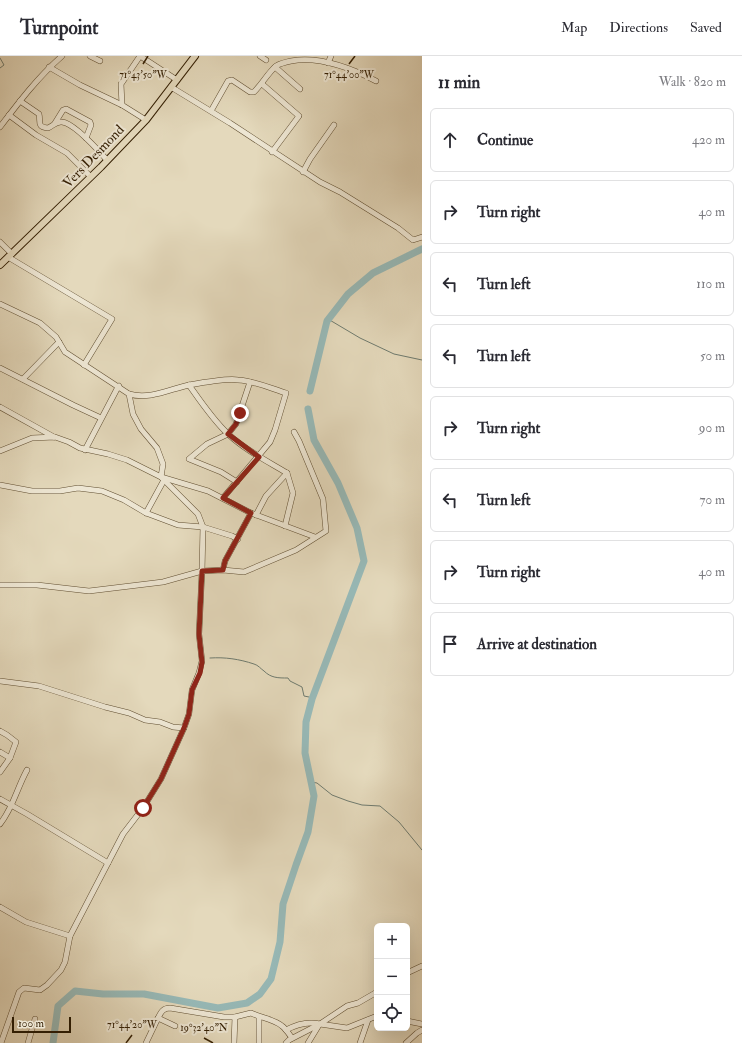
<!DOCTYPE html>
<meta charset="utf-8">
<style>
body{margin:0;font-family:"IM FELL Double Pica",serif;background:#f7f7f7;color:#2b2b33}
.controls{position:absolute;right:12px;bottom:12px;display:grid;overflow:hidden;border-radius:6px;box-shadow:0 4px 16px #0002}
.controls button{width:36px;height:36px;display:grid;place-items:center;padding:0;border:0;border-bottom:1px solid #e1e1e2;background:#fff;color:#2b2b33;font:20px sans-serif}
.scale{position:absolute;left:12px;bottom:10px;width:59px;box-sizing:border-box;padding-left:4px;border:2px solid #341f03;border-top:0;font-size:11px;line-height:14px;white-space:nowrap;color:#341f03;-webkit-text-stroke:3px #ede6d3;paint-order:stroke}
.stop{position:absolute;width:12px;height:12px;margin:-9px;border:3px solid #8f2418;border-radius:50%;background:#fff}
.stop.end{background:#8f2418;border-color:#fff;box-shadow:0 1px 4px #0008}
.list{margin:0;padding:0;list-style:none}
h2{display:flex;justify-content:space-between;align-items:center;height:52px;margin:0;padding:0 16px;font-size:17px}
h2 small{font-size:13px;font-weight:400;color:#7c7c81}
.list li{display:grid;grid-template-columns:26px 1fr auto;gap:12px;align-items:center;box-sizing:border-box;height:64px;margin:0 8px 8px;padding:0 8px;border:1px solid #e1e1e2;border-radius:6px}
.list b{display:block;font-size:15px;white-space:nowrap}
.list em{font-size:13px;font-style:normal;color:#7c7c81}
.icon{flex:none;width:22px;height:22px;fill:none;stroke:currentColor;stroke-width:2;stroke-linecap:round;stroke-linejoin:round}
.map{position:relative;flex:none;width:422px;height:987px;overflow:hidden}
header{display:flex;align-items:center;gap:24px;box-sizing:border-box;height:56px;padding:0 20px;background:#fff;border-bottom:1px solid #e1e1e2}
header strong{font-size:19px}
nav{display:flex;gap:22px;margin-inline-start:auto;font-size:14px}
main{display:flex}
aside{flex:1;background:#fff}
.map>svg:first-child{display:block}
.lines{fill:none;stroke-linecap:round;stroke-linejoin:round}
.stream{stroke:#6f7b6f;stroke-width:1}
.river{stroke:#97b9b7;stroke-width:7}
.minor-casing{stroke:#604e31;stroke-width:6}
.major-casing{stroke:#341f03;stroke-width:8}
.minor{stroke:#ede6d3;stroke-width:5}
.major{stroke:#e4d9bc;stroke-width:6}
.route{stroke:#8f2418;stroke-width:5}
.ticks{fill:none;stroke:#341f03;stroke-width:1.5}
.labels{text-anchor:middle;stroke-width:4;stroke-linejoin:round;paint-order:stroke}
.street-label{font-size:14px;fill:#341f03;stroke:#ede6d3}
.ticks-label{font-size:10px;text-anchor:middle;fill:#341f03;stroke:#ede6d3;stroke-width:4;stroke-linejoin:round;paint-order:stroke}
</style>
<header>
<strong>Turnpoint</strong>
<nav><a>Map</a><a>Directions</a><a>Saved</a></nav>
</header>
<main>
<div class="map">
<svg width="422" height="987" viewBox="0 0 422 987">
<rect width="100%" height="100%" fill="#e4d9bc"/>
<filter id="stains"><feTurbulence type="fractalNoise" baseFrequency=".005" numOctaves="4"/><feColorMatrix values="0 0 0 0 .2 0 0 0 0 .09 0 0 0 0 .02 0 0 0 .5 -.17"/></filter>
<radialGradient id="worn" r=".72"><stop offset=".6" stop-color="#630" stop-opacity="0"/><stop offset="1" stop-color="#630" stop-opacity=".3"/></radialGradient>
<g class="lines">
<g class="stream">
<polyline points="0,2 4,9 0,12"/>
<polyline points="328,263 360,282 394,298 422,304"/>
<path d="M210,602c15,-1 29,1 44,6 4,1 7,5 10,7 7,7 14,7 24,7l2,3 12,6 2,9 5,1 3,2"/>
<polyline points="311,726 317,727 332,739 348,745 362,749 380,750 399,766 422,794"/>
</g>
<g class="river">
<polyline points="310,335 327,265 348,238 373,217 422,193"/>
<polyline points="53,987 58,950 75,935 103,938 144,938 218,952 247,947 260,938 271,923 280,886 283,848 296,809 308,776 314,740 305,697 306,666 312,643 364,505 357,472 338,427 314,384 308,353"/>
</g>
<defs>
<g id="minor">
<polyline points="90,0 100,5"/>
<polyline points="140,0 177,24"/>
<polyline points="260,0 266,4"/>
<polyline points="328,7 331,0"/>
<polyline points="49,11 80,29 122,49 146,64"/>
<polyline points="275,11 300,33"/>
<polyline points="262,28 299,60 272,96"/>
<polyline points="171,31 230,67 320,126 340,136 398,172 413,184 422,181"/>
<path d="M20,45l19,13c2,7 -3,13 9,14 5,-2 8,-7 14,-6 12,1 37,29 45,38"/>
<polyline points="122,49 121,28 140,0"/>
<path d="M211,55l17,-30 4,-1 18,12h4c8,-8 14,-19 22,-26 5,-3 10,-4 15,-5 28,-5 60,7 85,20"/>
<polyline points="9,59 36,79 67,97 91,121"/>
<polyline points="55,67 63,54 66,53 90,66 91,69 86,82"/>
<path d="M0,71c19,-25 38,-50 62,-71"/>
<polyline points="303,116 310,103 334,69"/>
<polyline points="0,186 12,198"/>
<polyline points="8,201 112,263 84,309"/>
<polyline points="0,248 40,267 56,281 65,296 129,338 133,358 141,373 157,392 163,408 161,421 198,458 203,471 202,515 199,578 202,605 199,617 192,634 189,658 184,672 161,723 143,752 123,778 70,880 65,906 61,914 47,929 40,934 24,932 19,936 1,987"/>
<polyline points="0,312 73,349 101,362"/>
<polyline points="23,323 59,286"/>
<path d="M189,329c12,17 24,35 39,49 17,16 39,27 59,39l6,20 -8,33"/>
<path d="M129,338c21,6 41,-5 60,-9 11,-2 40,-7 49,-5 17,1 32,8 48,13l-11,37 -5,12 -47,56"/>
<polyline points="0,351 54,381"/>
<polyline points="85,394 118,331 119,330"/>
<polyline points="0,395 32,382 55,381 69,386 80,392 108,398 127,404 161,421 208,435 251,457 315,481"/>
<polyline points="237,426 221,416 189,403 207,388 228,378 236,368 250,326"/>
<polyline points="0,429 32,435 60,435 78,432 102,435 124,444 146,457 178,469 203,471 232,480 238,483"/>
<polyline points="146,457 164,424"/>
<polyline points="256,459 266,440 287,417"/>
<polyline points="223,514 225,505 251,457"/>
<polyline points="0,529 37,529 89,535 163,526 202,515 223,514 244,516 296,494 326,475 323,443 299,385 294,376"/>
<polyline points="0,625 39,630 105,651 129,657 145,664 160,666 173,671 184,672"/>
<polyline points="0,675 7,679 16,686 10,702 0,716"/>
<polyline points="0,696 10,702"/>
<polyline points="0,743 27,758 108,807"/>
<path d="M0,768c13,-16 17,-36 27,-54"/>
<polyline points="0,851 26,866 70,880"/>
<polyline points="407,917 422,910"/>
<path d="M158,962c3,-6 5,-10 12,-10l54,9h11l16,-4c10,5 23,6 31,13 4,3 7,8 10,12"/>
<polyline points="407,965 422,968"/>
<path d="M286,974c11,-6 22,-9 34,-6l27,-18 11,-3 19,-11"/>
<polyline points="28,987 35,963"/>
<polyline points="146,987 158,962 175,970"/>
<polyline points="234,987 235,961"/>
<polyline points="259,987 259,961"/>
<polyline points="286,987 289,984 320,968 347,972 377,960"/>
<polyline points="308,987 319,969"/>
<polyline points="360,987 368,964"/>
<polyline points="406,987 417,977 422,974"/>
</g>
<polyline id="major" points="0,209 101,111 146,64 195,0"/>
</defs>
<use href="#minor" class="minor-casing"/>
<use href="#major" class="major-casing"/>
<use href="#minor" class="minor"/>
<use href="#major" class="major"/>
</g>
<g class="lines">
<polyline class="route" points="143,752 161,723 184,672 189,658 192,634 200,617 202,606 199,578 202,515 223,514 225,505 251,457 223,442 259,401 228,378 236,368 240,357"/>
</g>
<path class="ticks" d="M143,8l5,-8M349,8l6,-8M204,982l9,5M126,987l6,-8"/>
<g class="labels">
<g class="street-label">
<text transform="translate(93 100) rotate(-46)" y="5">Vers Desmond</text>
</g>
</g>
<g class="ticks-label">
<text x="143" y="22">71°43'50"W</text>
<text x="349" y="22">71°44'00"W</text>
<text x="132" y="972">71°44'20"W</text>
<text x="204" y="975">19°32'40"N</text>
</g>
<rect width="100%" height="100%" filter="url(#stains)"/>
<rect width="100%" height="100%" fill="url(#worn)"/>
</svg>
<div class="controls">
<button>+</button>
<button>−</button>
<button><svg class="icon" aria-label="locate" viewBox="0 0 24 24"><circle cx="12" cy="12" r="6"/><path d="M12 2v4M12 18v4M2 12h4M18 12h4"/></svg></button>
</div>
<div class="scale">100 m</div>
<div class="stop" style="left:143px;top:752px"></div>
<div class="stop end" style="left:240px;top:357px"></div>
</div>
<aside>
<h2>11 min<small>Walk · 820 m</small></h2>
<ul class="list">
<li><svg class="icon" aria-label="ahead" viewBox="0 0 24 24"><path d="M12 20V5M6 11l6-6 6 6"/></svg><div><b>Continue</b></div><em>420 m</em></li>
<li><svg class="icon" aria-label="right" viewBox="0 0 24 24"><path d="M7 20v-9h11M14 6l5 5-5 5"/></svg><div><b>Turn right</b></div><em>40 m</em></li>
<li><svg class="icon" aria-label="left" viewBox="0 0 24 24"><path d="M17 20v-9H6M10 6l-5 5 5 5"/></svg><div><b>Turn left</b></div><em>110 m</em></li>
<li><svg class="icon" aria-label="left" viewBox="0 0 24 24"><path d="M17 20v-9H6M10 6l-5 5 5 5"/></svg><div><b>Turn left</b></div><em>50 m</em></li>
<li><svg class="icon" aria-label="right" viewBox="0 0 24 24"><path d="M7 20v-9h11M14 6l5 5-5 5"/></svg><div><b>Turn right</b></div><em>90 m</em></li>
<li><svg class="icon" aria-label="left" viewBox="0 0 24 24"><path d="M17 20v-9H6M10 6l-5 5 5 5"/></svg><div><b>Turn left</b></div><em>70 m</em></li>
<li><svg class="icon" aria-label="right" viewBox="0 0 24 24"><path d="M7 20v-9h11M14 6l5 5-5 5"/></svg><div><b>Turn right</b></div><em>40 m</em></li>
<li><svg class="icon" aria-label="arrive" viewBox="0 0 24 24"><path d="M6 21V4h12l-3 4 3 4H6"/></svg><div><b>Arrive at destination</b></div></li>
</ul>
</aside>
</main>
